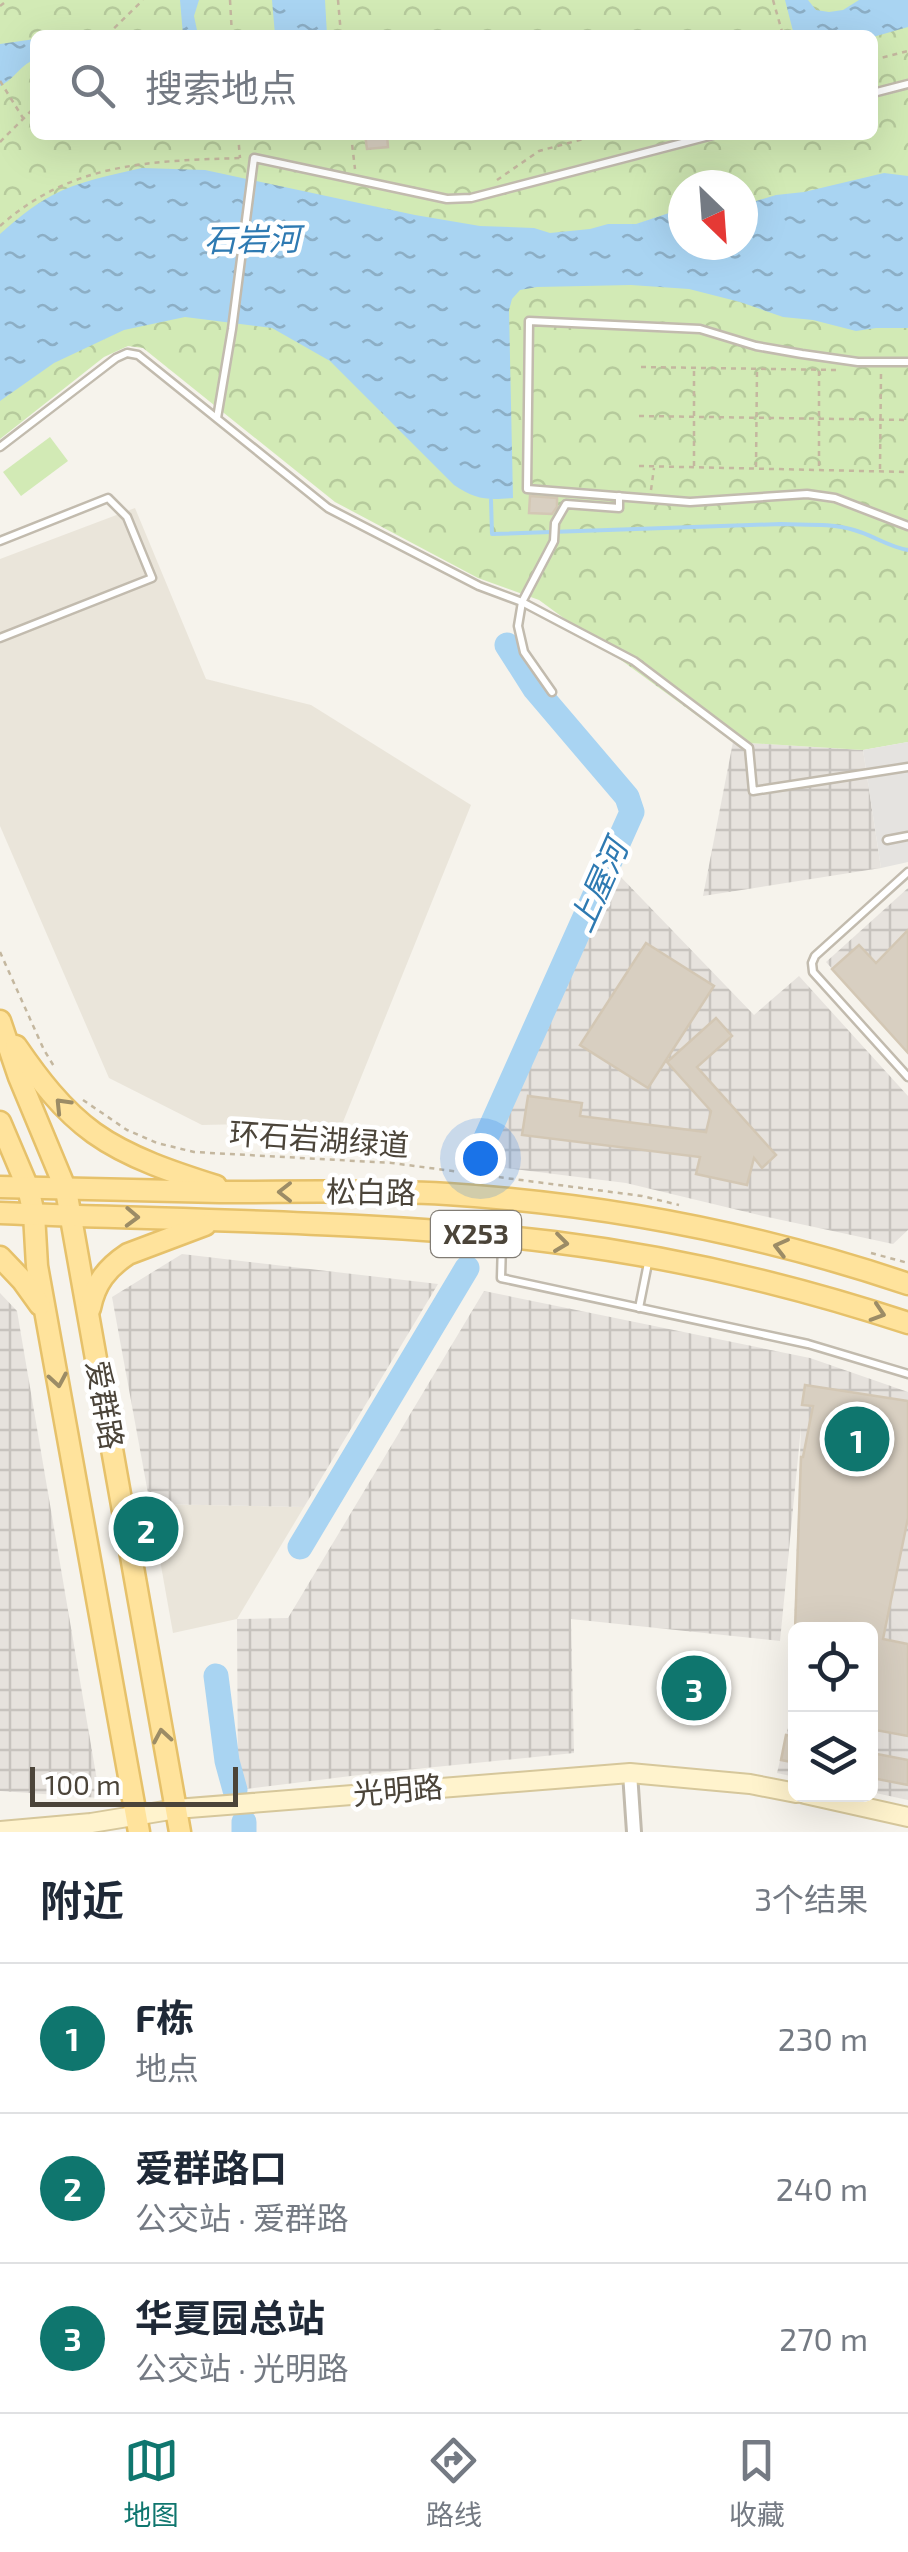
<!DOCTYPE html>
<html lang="zh">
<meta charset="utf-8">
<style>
body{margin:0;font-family:"Exo 2","Noto Sans SC",sans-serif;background:#f2f2f3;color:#1f2937}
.controls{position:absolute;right:30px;bottom:30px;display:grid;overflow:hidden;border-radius:15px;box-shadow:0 10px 40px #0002}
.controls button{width:90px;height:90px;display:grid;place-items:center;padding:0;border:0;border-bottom:2px solid #e0e1e3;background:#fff;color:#1f2937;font:50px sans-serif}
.compass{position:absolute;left:668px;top:170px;width:90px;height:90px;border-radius:50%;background:#fff;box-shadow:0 10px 40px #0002;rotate:155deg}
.scale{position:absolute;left:30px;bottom:25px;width:208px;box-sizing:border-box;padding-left:10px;border:5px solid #4b4439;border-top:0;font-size:28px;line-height:35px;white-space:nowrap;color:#4b4439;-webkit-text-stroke:8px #fff;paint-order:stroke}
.you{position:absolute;left:480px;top:1158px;width:35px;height:35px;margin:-25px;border:8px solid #fff;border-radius:50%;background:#1a73e8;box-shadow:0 0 0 15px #1a73e833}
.badge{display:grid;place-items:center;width:65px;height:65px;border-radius:50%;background:#0f766e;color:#fff;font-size:32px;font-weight:700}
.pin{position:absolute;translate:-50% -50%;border:5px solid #fff;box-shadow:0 2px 10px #0006}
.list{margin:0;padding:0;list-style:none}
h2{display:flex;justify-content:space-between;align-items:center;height:130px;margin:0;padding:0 40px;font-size:42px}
h2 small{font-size:32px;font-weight:400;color:#747a83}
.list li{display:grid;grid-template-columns:65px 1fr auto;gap:30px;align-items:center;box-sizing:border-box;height:150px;padding:0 40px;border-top:2px solid #e0e1e3}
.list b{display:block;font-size:38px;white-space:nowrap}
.list p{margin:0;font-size:32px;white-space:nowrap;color:#747a83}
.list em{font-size:32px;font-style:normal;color:#747a83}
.icon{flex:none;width:55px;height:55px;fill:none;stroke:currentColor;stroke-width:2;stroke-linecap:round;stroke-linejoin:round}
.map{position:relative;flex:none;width:908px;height:1832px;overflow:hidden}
.search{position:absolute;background:#fff;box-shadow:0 10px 40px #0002;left:30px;right:30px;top:30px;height:110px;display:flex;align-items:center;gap:25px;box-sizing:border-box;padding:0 35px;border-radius:15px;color:#747a83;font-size:38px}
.sheet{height:580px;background:#fff}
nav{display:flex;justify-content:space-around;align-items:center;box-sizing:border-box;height:140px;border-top:2px solid #e0e1e3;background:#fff;font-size:28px;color:#747a83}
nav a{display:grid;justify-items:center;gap:5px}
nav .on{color:#0f766e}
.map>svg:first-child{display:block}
.residential{fill:#eae5da}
.industrial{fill:url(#industrial-grid)}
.park{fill:url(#park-crowns);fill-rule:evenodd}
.pitch{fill:#d2eab5}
.parking{fill:#e5e3e0}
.water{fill:url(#water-ripples)}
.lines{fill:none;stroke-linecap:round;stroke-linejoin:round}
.stream{stroke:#a9d4f2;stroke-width:4}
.river{stroke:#a9d4f2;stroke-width:25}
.building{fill:#d8cfc1;stroke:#d3c7b4;stroke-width:2.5}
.lane-casing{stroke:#c2bbae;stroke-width:11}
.street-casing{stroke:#c2bbae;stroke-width:18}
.secondary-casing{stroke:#d6c79b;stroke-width:22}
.primary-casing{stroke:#e6c16a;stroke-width:25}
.path{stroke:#c4b79f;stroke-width:2.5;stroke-dasharray:5 5;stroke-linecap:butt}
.lane{stroke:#fff;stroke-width:6}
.street{stroke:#fff;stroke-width:12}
.secondary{stroke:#fff3cd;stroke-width:18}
.primary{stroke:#ffe39c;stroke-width:20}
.oneway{stroke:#9c8c66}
.labels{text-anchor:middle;stroke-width:9;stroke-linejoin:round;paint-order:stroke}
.shield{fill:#fff;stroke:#817c74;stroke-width:2.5}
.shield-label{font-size:28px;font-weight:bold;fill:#4b4439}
.street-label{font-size:30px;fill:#4b4439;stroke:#fff}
.water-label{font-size:32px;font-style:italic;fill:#2e7ab2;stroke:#fff}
</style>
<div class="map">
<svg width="908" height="1832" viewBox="0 0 908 1832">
<defs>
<pattern id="industrial-grid" width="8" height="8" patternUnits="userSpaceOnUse" patternTransform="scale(2.5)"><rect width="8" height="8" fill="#e6e2dd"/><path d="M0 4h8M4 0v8" fill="none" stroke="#c7c3be"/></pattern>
<pattern id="park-crowns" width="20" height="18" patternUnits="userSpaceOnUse" patternTransform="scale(2.5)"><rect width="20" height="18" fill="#d2eab5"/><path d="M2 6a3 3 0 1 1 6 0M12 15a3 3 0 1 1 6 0" fill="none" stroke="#b6ca9c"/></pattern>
<pattern id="water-ripples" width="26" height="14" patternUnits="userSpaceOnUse" patternTransform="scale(2.5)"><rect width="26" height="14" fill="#a9d4f2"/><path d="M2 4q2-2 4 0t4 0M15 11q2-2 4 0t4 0" fill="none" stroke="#8caec5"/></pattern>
</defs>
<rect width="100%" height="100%" fill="#f6f3ec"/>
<g class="residential">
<polygon points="135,508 206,679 311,705 471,805 343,1122 202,1125 109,1078 0,826 0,559"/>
<polygon points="150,1504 304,1507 237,1619 173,1633"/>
</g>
<g class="industrial">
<polygon points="733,742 863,750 881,868 703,896"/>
<polygon points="616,872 754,1015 799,976 908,1096 908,1230 893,1244 763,1216 626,1183 481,1165"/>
<polygon points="908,888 908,1053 826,962"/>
<polygon points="182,1254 438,1284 304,1507 150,1504 112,1297"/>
<polygon points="484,1291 810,1358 908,1392 908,1800 871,1792 870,1630 796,1630 795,1777 777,1773 791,1715 801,1427 780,1641 571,1619 574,1753 375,1773 238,1790 237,1619 288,1618"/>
<polygon points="0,1293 17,1311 100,1798 0,1791"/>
</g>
<path class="park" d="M0,0h908v742l-45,8 -130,-8 -194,-142 -61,-22 -143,-76 -192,-154 -15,-2 -24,11 -104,82zM35,35h838v100h-838zM683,185h60v60h-60z"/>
<polygon class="pitch" points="50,437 68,461 21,496 3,472"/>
<polygon class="parking" points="908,742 908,862 881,868 863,750"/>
<g class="water">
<polygon points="180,0 199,0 194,16 198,35 183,35"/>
<polygon points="272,0 325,0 327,35 275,35"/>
<polygon points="785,0 808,0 816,10 829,12 843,10 859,0 908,0 908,27 873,37 873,35 794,35"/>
<path d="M35,39v20c-17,8 -19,19 -35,27v-42z"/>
<path d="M142,168l63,2 210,45 65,11 54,2 16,5 40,-4 18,-5h28l36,-12h11v33h60l1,-44h12l20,-6 28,-3 80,-19 24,3v152h-32l-20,3 -43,-11 -30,-3 -43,-15 -51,-13 -58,-4 -94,2 -17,3 -8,9 -3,11 4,188c-26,2 -37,2 -59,-13l-124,-124 -58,-33 -87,-11 -61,13 -70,33 -54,38v-167c16,-14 32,-28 51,-38 27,-15 61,-21 91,-28z"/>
</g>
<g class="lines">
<path class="stream" d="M491,500l1,34 289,-10c24,1 50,-1 73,6 19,5 34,17 54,20"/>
<g class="river">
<polyline points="481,1149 632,812 627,797 535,689 507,645"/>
<polyline points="300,1547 467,1268"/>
<polyline points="216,1676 227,1761 235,1790"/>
<polyline points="244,1822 244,1832"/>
</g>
</g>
<g class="building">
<polygon points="365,135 387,135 388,147 367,149"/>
<polygon points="530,496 557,498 557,507 552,514 529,513"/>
<polygon points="908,930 908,1053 832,969 859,945 876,963"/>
<polygon points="646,943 714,986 648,1088 580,1045"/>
<polygon points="716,1018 732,1036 697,1067 776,1155 762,1168 754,1158 747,1185 696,1174 700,1157 522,1135 528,1096 582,1103 580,1116 706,1132 711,1111 667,1062"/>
<polygon points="805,1385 908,1401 908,1518 883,1639 908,1644 908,1736 870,1729 870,1630 795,1630 801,1457 803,1457 813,1406 802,1405"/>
<polygon points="786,1735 796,1737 796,1763 781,1760"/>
<polygon points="877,1754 908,1760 908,1785 872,1778"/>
</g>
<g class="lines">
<defs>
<g id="lane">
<polyline points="873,93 908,84"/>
<polyline points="908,362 858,362 802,354 756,346 700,329 529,321 527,489 690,502 807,494 835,498 908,526"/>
<polyline points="217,418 232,329 254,158 447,199 471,198 713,135"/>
<polyline points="0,447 116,358 127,353 138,355 328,508 479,586 522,602 634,661 749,748 753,791 908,767"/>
<polyline points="0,541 108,498 127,517 152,578 0,638"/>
<polyline points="552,692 524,652 518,626 522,602 554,541 555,523 566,504 619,508 619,496"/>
<polyline points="887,840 908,836"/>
<polyline points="908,872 815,956 812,963 813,972 908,1077"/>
<polyline points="502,1243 501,1278 808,1344 908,1374"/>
<polyline points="639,1308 649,1258"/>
</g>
<polyline id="street" points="630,1773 634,1832"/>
<g id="secondary">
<polyline points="805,1794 908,1817"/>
<polyline points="0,1831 91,1823 176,1809 630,1773 750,1784 796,1793"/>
</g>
<g id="primary">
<polyline points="0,1021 19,1077 66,1190 180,1832"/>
<path d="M16,1046c22,32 46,64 78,87 35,25 81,40 122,53"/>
<polyline points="0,1122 28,1188 34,1214 37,1266 139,1832"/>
<path d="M0,1187c73,2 146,4 220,5 76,0 152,-2 227,2 156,10 313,40 461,90"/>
<path d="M0,1213c184,8 370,7 553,29 121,15 240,43 355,81"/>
<polyline points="0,1257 22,1280 40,1305"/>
<path d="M90,1308c5,-25 17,-40 38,-54l77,-29"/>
</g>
</defs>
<use href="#lane" class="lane-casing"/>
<use href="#street" class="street-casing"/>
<use href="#secondary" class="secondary-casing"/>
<use href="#primary" class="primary-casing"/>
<g class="path">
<polyline points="230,0 232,35"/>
<polyline points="338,0 341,35"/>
<polyline points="773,0 783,35"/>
<polyline points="0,6 8,0"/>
<polyline points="107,35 143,0"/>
<polyline points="873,60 908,51"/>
<polyline points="0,81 23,118"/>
<polyline points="238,135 240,158"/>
<polyline points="351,135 355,169"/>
<polyline points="0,142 35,107"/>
<polyline points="497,180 539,151 598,135"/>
<path d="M0,226c72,-64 151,-65 242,-68"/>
<polyline points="641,367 837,370"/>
<polyline points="819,371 819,468"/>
<polyline points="639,416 908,420"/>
<polyline points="639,466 908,472"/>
<polyline points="694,466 694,369"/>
<polyline points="756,467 757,370"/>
<polyline points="880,469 881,373"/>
<polyline points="651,490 654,468"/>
<polyline points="0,952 44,1050 55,1068"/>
<polyline points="83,1100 127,1130 157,1143 194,1152 392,1163 642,1196 679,1205"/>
<polyline points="871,1253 908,1263"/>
</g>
<use href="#lane" class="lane"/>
<use href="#street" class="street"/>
<use href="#secondary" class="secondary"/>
<use href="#primary" class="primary"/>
</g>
<defs><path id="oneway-chevron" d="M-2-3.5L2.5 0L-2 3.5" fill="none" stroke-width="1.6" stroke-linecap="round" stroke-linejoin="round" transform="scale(2.5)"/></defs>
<g class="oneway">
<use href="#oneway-chevron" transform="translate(62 1105) rotate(-134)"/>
<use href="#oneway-chevron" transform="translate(285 1192) rotate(180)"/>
<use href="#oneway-chevron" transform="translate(132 1217) rotate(2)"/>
<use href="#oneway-chevron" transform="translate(561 1243) rotate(7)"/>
<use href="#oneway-chevron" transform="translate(781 1247) rotate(-166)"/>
<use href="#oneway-chevron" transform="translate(878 1313) rotate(18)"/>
<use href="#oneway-chevron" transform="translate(58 1380) rotate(80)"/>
<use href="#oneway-chevron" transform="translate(162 1736) rotate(-100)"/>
</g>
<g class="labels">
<rect class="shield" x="431" y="1211" width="90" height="46" rx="8"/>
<g class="shield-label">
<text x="476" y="1244">X253</text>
</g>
<g class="street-label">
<text transform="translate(319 1140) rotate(4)" y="10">环石岩湖绿道</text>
<text transform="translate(371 1193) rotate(1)" y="10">松白路</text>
<text transform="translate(104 1405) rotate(80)" y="10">爱群路</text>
<text transform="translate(398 1791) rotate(-5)" y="10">光明路</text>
</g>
<g class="water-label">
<text transform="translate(252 240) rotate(-1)" y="11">石岩河</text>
<text transform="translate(599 886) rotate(-66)" y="11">上屋河</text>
</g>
</g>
</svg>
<div class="controls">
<button><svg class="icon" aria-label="locate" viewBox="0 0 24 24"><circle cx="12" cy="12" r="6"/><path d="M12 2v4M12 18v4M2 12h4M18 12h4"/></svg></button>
<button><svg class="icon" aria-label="layers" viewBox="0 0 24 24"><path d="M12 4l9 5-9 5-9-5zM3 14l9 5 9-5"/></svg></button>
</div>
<svg class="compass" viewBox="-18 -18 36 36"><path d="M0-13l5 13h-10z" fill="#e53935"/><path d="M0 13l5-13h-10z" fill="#747a83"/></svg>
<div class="scale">100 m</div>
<div class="you"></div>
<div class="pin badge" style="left:857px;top:1439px">1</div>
<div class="pin badge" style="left:146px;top:1529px">2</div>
<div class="pin badge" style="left:694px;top:1688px">3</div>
<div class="search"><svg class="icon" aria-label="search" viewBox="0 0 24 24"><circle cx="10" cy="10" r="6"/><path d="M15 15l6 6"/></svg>搜索地点</div>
</div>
<section class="sheet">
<h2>附近<small>3个结果</small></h2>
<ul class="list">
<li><span class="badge">1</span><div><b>F栋</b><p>地点</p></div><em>230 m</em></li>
<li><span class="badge">2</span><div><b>爱群路口</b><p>公交站 · 爱群路</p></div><em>240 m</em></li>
<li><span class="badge">3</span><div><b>华夏园总站</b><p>公交站 · 光明路</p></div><em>270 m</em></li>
</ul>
</section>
<nav>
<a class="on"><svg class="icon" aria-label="map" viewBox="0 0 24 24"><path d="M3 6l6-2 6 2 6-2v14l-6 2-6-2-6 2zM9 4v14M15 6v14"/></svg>地图</a>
<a><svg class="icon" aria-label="directions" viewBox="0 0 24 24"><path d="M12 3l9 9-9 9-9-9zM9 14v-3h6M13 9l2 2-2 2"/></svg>路线</a>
<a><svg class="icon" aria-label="saved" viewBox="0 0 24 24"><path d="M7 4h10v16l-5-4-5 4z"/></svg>收藏</a>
</nav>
